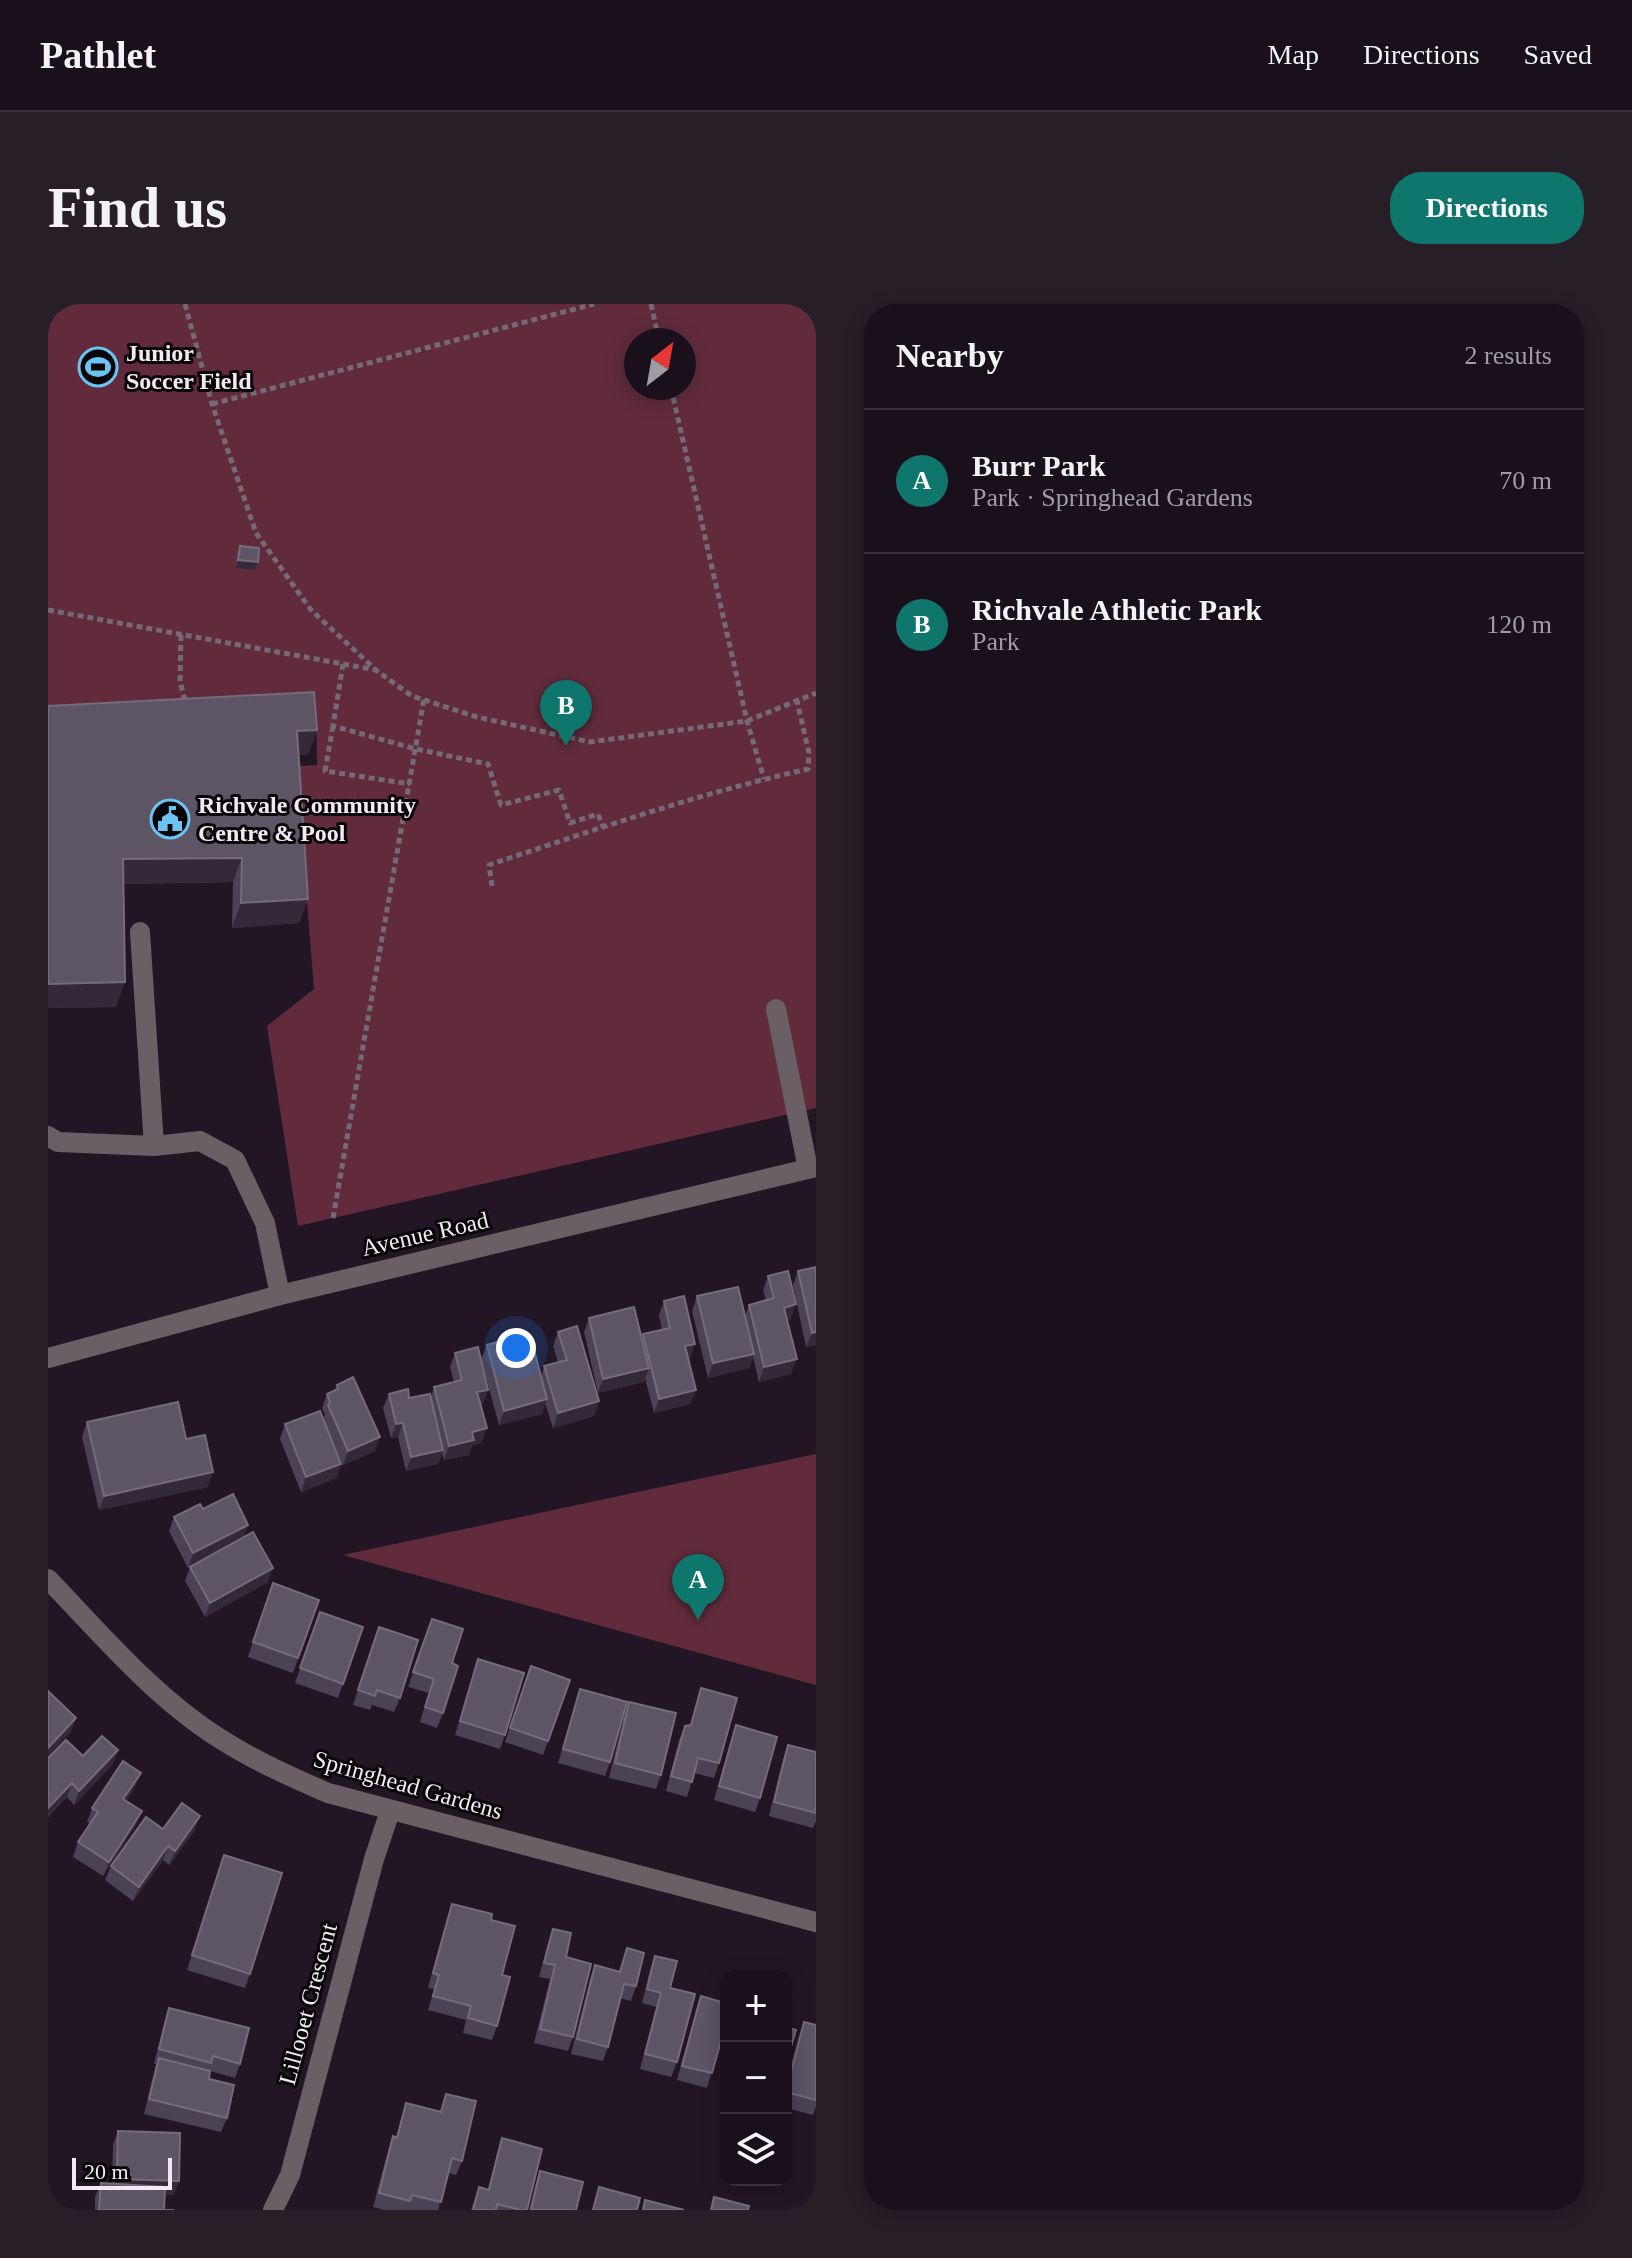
<!DOCTYPE html>
<meta charset="utf-8">
<style>
body{margin:0;font-family:Georgia,serif;background:#271e28;color:#f1f3f6}
.controls{position:absolute;right:24px;bottom:24px;display:grid;overflow:hidden;border-radius:16px;box-shadow:0 4px 20px #0003}
.controls button{width:72px;height:72px;display:grid;place-items:center;padding:0;border:0;border-bottom:2px solid #38303a;background:#1a101b;color:#f1f3f6;font:40px sans-serif}
.compass{position:absolute;left:576px;top:24px;width:72px;height:72px;border-radius:50%;background:#1a101b;box-shadow:0 4px 20px #0003;rotate:31deg}
.scale{position:absolute;left:24px;bottom:20px;width:100px;box-sizing:border-box;padding-left:8px;border:4px solid #f3e9f3;border-top:0;font-size:22px;line-height:28px;white-space:nowrap;color:#f3e9f3;-webkit-text-stroke:6px #090509;paint-order:stroke}
.you{position:absolute;left:468px;top:1044px;width:28px;height:28px;margin:-20px;border:6px solid #fff;border-radius:50%;background:#1a73e8;box-shadow:0 0 0 12px #1a73e833}
.badge{display:grid;place-items:center;width:52px;height:52px;border-radius:50%;background:#0f766e;color:#fff;font-size:26px;font-weight:700}
.pin{position:absolute;translate:-50% -66px;filter:drop-shadow(0 2px 4px #0008)}
.pin::after{content:'';position:absolute;top:42px;width:28px;height:24px;background:inherit;clip-path:polygon(0 0,100% 0,50% 100%)}
.list{margin:0;padding:0;list-style:none}
h2{display:flex;justify-content:space-between;align-items:center;height:104px;margin:0;padding:0 32px;font-size:34px}
h2 small{font-size:26px;font-weight:400;color:#9f9da3}
.list li{display:grid;grid-template-columns:52px 1fr auto;gap:24px;align-items:center;box-sizing:border-box;height:144px;padding:0 32px;border-top:2px solid #38303a}
.list b{display:block;font-size:30px;white-space:nowrap}
.list p{margin:0;font-size:26px;white-space:nowrap;color:#9f9da3}
.list em{font-size:26px;font-style:normal;color:#9f9da3}
.icon{flex:none;width:44px;height:44px;fill:none;stroke:currentColor;stroke-width:2;stroke-linecap:round;stroke-linejoin:round}
.map{position:relative;flex:none;width:768px;height:1906px;overflow:hidden;border-radius:32px}
header{display:flex;align-items:center;gap:48px;box-sizing:border-box;height:112px;padding:0 40px;background:#1a101b;border-bottom:2px solid #38303a}
header strong{font-size:38px}
nav{display:flex;gap:44px;margin-inline-start:auto;font-size:28px}
.intro{display:flex;align-items:center;justify-content:space-between;box-sizing:border-box;height:192px;padding:0 48px}
h1{margin:0;font-size:56px}
.button{padding:20px 36px;border-radius:32px;background:#0f766e;color:#fff;font-size:28px;font-weight:700}
main{display:flex;gap:48px;padding:0 48px}
aside{flex:1;background:#1a101b;border-radius:32px;box-shadow:0 4px 20px #0003}
.map>svg:first-child{display:block}
.green{fill:#612b3c;fill-rule:evenodd}
.lines{fill:none;stroke-linecap:round;stroke-linejoin:round}
.path{stroke:#746975;stroke-width:5;stroke-dasharray:6 4;stroke-linecap:butt}
.minor{stroke:#695f64;stroke-width:20}
.wall{fill:#4b4253}
.shaded-wall{fill:#332939}
.building{fill:#5d5464;stroke:#746b7b;stroke-width:2}
.labels{text-anchor:middle;stroke-width:6;stroke-linejoin:round;paint-order:stroke}
.poi-label{font-size:24px;font-weight:bold;fill:#f3e9f3;stroke:#090509;text-anchor:start}
.street-label{font-size:24px;fill:#f3e9f3;stroke:#090509}
</style>
<header>
<strong>Pathlet</strong>
<nav><a>Map</a><a>Directions</a><a>Saved</a></nav>
</header>
<div class="intro"><h1>Find us</h1><a class="button">Directions</a></div>
<main>
<div class="map">
<svg width="768" height="1906" viewBox="0 0 768 1906">
<rect width="100%" height="100%" fill="#231624"/>
<g class="green">
<path d="M0,0h768v804l-518,118 -31,-200 47,-37 -18,-223 21,-1 -1,-53 -268,15zM588,36h48v48h-48z"/>
<polygon points="768,1150 768,1381 295,1251"/>
</g>
<g class="lines">
<g class="path">
<polyline points="137,0 164,100 208,229 263,306 329,367 364,392 429,413 542,438 699,417 768,389"/>
<polyline points="603,0 611,36"/>
<polyline points="623,84 699,417 716,475"/>
<polyline points="164,100 546,0"/>
<polyline points="0,306 328,366"/>
<polyline points="133,331 132,377 138,401"/>
<polyline points="295,360 285,422 368,445 440,460 453,501 511,486 522,519 550,510 555,523"/>
<polyline points="285,422 277,467 362,480"/>
<path d="M444,582l-3,-21c105,-35 211,-72 319,-96l1,-16 -12,-52"/>
<polyline points="285,914 376,395"/>
</g>
<g class="minor">
<polyline points="92,628 106,842"/>
<polyline points="728,705 760,865"/>
<polyline points="0,832 10,838 106,842 152,837 187,856 217,919 232,991"/>
<polyline points="0,1054 232,991 768,863"/>
<path d="M0,1275c53,55 106,118 171,159 34,22 72,39 109,55l488,129"/>
<polyline points="225,1906 242,1871 326,1555 342,1507"/>
</g>
</g>
<g class="wall">
<polygon points="192,242 207,266 188,264 189,249"/>
<polygon points="0,402 269,426 260,450 250,451 260,595 251,619 184,624 185,578 75,580 68,703 0,704"/>
<polygon points="768,963 768,1041 758,1043 745,981 750,967"/>
<polygon points="720,972 743,1015 739,1016 743,1070 711,1078 705,1053 701,1064 660,1074 644,1007 649,992 697,1012 701,1001 718,996 715,986"/>
<polygon points="616,997 647,1040 642,1054 640,1055 648,1086 642,1100 606,1109 597,1074 596,1078 550,1089 536,1028 541,1014 594,1034 595,1030 614,1026 611,1011"/>
<polygon points="510,1028 551,1097 546,1112 505,1124 497,1099 494,1110 451,1121 433,1055 439,1041 464,1048 493,1072 496,1062 510,1058 505,1042"/>
<polygon points="407,1049 435,1100 432,1101 439,1124 433,1139 424,1141 421,1151 396,1156 394,1149 390,1160 358,1167 350,1133 343,1134 335,1104 341,1090 361,1094 383,1093 386,1083 406,1078 402,1063"/>
<polygon points="289,1081 327,1147 295,1161 281,1130 293,1160 288,1174 253,1188 232,1135 237,1120 275,1115 277,1111 274,1104 279,1090 286,1087"/>
<polygon points="39,1118 138,1135 160,1183 51,1206 34,1133"/>
<polygon points="155,1205 196,1232 220,1278 157,1313 137,1277 142,1263 145,1261 140,1264 121,1227 126,1213"/>
<polygon points="225,1279 271,1296 245,1369 200,1353"/>
<polygon points="272,1308 315,1323 290,1394 247,1379"/>
<polygon points="384,1315 395,1409 389,1424 372,1418 381,1389 360,1383"/>
<polygon points="326,1338 352,1394 346,1408 324,1401 322,1406 305,1401"/>
<polygon points="430,1355 457,1431 452,1445 407,1431"/>
<polygon points="483,1362 522,1376 495,1451 457,1438"/>
<polygon points="653,1384 671,1459 666,1474 646,1469 639,1493 618,1487 631,1436 637,1422 642,1421"/>
<polygon points="532,1385 562,1458 557,1472 510,1459"/>
<polygon points="581,1398 613,1471 608,1485 561,1474 576,1412"/>
<polygon points="688,1421 712,1494 707,1508 666,1496"/>
<polygon points="740,1441 768,1448 768,1517 765,1524 721,1512 735,1455"/>
<polygon points="70,1446 64,1461 26,1501 19,1493 0,1513 0,1454 35,1452"/>
<polygon points="87,1483 78,1497 88,1521 55,1572 25,1553 30,1538 42,1520 39,1518 44,1504"/>
<polygon points="115,1525 147,1526 121,1561 115,1556 85,1597 57,1576 63,1562"/>
<polygon points="176,1551 202,1670 197,1684 139,1666"/>
<polygon points="404,1600 443,1616 454,1671 449,1722 444,1736 415,1729 418,1716 380,1706 386,1685 380,1684 399,1614"/>
<polygon points="505,1625 518,1653 525,1733 520,1747 486,1739 502,1675 491,1673 500,1639"/>
<polygon points="579,1644 588,1682 583,1697 572,1694 560,1743 555,1757 523,1750 542,1675 547,1661 571,1667"/>
<polygon points="607,1652 622,1684 629,1758 623,1773 592,1765 608,1703 594,1699 602,1666"/>
<polygon points="678,1689 678,1722 659,1784 629,1776 648,1706 653,1692 675,1698"/>
<polygon points="121,1704 192,1760 187,1774 162,1767 161,1775 179,1814 173,1828 96,1810 108,1760 106,1760 116,1719"/>
<polygon points="756,1718 768,1721 768,1803 765,1811 738,1804 738,1780 751,1732"/>
<polygon points="398,1790 414,1857 408,1871 400,1869 390,1906 336,1906 325,1903 340,1847 345,1832 348,1833 358,1799 392,1808"/>
<polygon points="70,1827 131,1877 125,1891 117,1891 116,1906 126,1906 47,1906 47,1893 53,1879 64,1880 65,1841"/>
<polygon points="454,1834 479,1906 423,1906 431,1883 440,1885 449,1849"/>
<polygon points="492,1867 528,1906 481,1906 487,1882"/>
</g>
<g class="shaded-wall">
<polygon points="190,256 210,258 207,266 188,264"/>
<polygon points="269,426 260,450 240,452 249,427"/>
<polygon points="194,554 185,578 66,580 75,555"/>
<polygon points="260,595 251,619 184,624 193,599"/>
<polygon points="77,678 68,703 0,704 0,680"/>
<polygon points="748,1000 743,1015 731,1018 736,1004"/>
<polygon points="768,1028 768,1041 758,1043 764,1029"/>
<polygon points="647,1040 642,1054 632,1057 637,1042"/>
<polygon points="706,1050 701,1064 660,1074 665,1059"/>
<polygon points="749,1055 743,1070 711,1078 716,1063"/>
<polygon points="601,1064 596,1078 550,1089 555,1075"/>
<polygon points="440,1086 435,1100 424,1102 429,1088"/>
<polygon points="648,1086 642,1100 606,1109 611,1095"/>
<polygon points="499,1095 494,1110 451,1121 456,1107"/>
<polygon points="551,1097 546,1112 505,1124 510,1109"/>
<polygon points="355,1119 350,1133 343,1134 348,1120"/>
<polygon points="439,1124 433,1139 424,1141 421,1151 396,1156 401,1142 424,1128"/>
<polygon points="332,1133 327,1147 295,1161 300,1147"/>
<polygon points="395,1146 390,1160 358,1167 363,1153"/>
<polygon points="293,1160 288,1174 253,1188 258,1173"/>
<polygon points="165,1168 160,1183 51,1206 56,1192"/>
<polygon points="200,1221 195,1236 140,1264 145,1249"/>
<polygon points="225,1264 220,1278 157,1313 162,1299"/>
<polygon points="28,1414 23,1428 0,1452 0,1444"/>
<polygon points="70,1446 64,1461 26,1501 31,1487"/>
<polygon points="93,1469 87,1483 70,1510 75,1495"/>
<polygon points="24,1479 19,1493 0,1513 0,1504"/>
<polygon points="94,1507 88,1521 55,1572 61,1558"/>
<polygon points="152,1512 147,1526 121,1561 127,1547"/>
<polygon points="120,1542 115,1556 85,1597 91,1583"/>
<polygon points="69,1875 131,1877 125,1891 63,1889"/>
</g>
<g class="building">
<polygon points="192,242 211,244 210,258 190,256"/>
<polygon points="266,388 269,426 249,427 260,595 193,599 194,554 75,555 77,678 0,680 0,402"/>
<polygon points="768,963 768,1028 764,1029 750,967"/>
<polygon points="740,967 748,1000 736,1004 749,1055 716,1063 701,1001 726,994 720,972"/>
<polygon points="690,983 706,1050 665,1059 649,992"/>
<polygon points="636,992 647,1040 637,1042 648,1086 611,1095 595,1030 622,1024 616,997"/>
<polygon points="586,1003 601,1064 555,1075 541,1014"/>
<polygon points="529,1022 551,1097 510,1109 496,1062 519,1056 510,1028"/>
<polygon points="460,1035 464,1048 485,1042 499,1095 456,1107 439,1041"/>
<polygon points="430,1043 440,1086 429,1088 439,1124 424,1128 426,1136 401,1142 386,1083 414,1076 407,1049"/>
<polygon points="305,1073 332,1133 300,1147 280,1101 282,1098 279,1090 290,1085 289,1081"/>
<polygon points="360,1085 361,1094 382,1090 395,1146 363,1153 355,1119 348,1120 341,1090"/>
<polygon points="130,1098 138,1135 157,1131 165,1168 56,1192 39,1118"/>
<polygon points="272,1107 293,1160 258,1173 237,1120"/>
<polygon points="185,1190 200,1221 145,1249 126,1213 152,1200 155,1205"/>
<polygon points="205,1228 225,1264 162,1299 142,1263"/>
<polygon points="225,1279 271,1296 250,1354 205,1338"/>
<polygon points="272,1308 315,1323 295,1380 252,1364"/>
<polygon points="384,1315 415,1325 404,1359 410,1362 395,1409 377,1403 386,1375 365,1368"/>
<polygon points="331,1323 370,1336 352,1394 329,1386 327,1392 310,1386"/>
<polygon points="430,1355 476,1369 457,1431 412,1417"/>
<polygon points="483,1362 522,1376 500,1437 462,1424"/>
<polygon points="653,1384 689,1394 671,1459 650,1454 644,1478 623,1472 637,1422 643,1421"/>
<polygon points="532,1385 579,1398 562,1458 515,1445"/>
<polygon points="0,1387 28,1414 0,1444"/>
<polygon points="581,1398 628,1409 613,1471 567,1459"/>
<polygon points="688,1421 729,1433 712,1494 671,1482"/>
<polygon points="54,1432 70,1446 31,1487 24,1479 0,1504 0,1454 18,1436 35,1452"/>
<polygon points="740,1441 768,1448 768,1509 726,1498"/>
<polygon points="75,1457 93,1469 75,1495 94,1507 61,1558 30,1538 50,1508 44,1504"/>
<polygon points="134,1499 152,1512 127,1547 120,1542 91,1583 63,1562 98,1513 115,1525"/>
<polygon points="176,1551 234,1569 202,1670 144,1651"/>
<polygon points="404,1600 444,1610 443,1616 467,1622 454,1671 462,1673 449,1722 420,1714 423,1702 385,1692 391,1671 385,1669"/>
<polygon points="505,1625 523,1629 518,1653 543,1660 525,1733 492,1725 507,1661 496,1659"/>
<polygon points="579,1644 596,1649 588,1682 576,1680 560,1743 529,1735 547,1661 572,1668"/>
<polygon points="607,1652 629,1657 622,1684 647,1690 629,1758 597,1750 613,1689 599,1685"/>
<polygon points="653,1692 677,1699 678,1694 678,1719 664,1769 634,1762"/>
<polygon points="121,1704 201,1724 192,1760 165,1752 163,1759 111,1745"/>
<polygon points="756,1718 768,1721 768,1796 738,1788"/>
<polygon points="738,1723 748,1726 738,1759"/>
<polygon points="111,1754 162,1767 161,1775 186,1781 179,1814 101,1795"/>
<polygon points="398,1790 428,1797 414,1857 404,1854 393,1898 364,1891 362,1897 331,1889 345,1832 349,1834 358,1799 393,1808"/>
<polygon points="70,1827 132,1829 131,1877 69,1875"/>
<polygon points="454,1834 494,1845 479,1906 473,1906 449,1900 448,1906 425,1906 431,1883 441,1886"/>
<polygon points="492,1867 535,1878 528,1906 483,1906"/>
<polygon points="53,1879 117,1883 116,1906 126,1906 51,1906"/>
<polygon points="551,1883 592,1894 589,1906 545,1906"/>
<polygon points="666,1893 701,1902 700,1906 663,1906"/>
<polygon points="597,1896 636,1906 595,1906"/>
</g>
<defs>
<symbol id="stadium-ring" viewBox="-11 -11 22 22"><circle r="9.5" fill="#090509" stroke="#6bc3f2" stroke-width="1.5"/><path d="M0-5a6.5 5 0 1 0 0 10a6.5 5 0 1 0 0-10ZM-3.5-1.8h7v3.6h-7Z" fill="#6bc3f2"/></symbol>
<symbol id="civic-ring" viewBox="-11 -11 22 22"><circle r="9.5" fill="#090509" stroke="#6bc3f2" stroke-width="1.5"/><path d="M-.6-6.5H3V-4.5H.6V-3L4-1V1h2V6H-6V1h2V-1L-.6-3ZM-1.2 2.5V6h2.4V2.5Z" fill="#6bc3f2"/></symbol>
</defs>
<g fill-rule="evenodd">
<use href="#stadium-ring" x="28" y="41" width="44" height="44"/>
<use href="#civic-ring" x="100" y="493" width="44" height="44"/>
</g>
<g class="labels">
<g class="poi-label">
<text x="78" y="57">Junior<tspan x="78" dy="28">Soccer Field</tspan></text>
<text x="150" y="509">Richvale Community<tspan x="150" dy="28">Centre &amp; Pool</tspan></text>
</g>
<g class="street-label">
<text transform="translate(377 930) rotate(-13)" y="8">Avenue Road</text>
<text transform="translate(360 1481) rotate(16)" y="8">Springhead Gardens</text>
<text transform="translate(260 1700) rotate(-75)" y="8">Lillooet Crescent</text>
</g>
</g>
</svg>
<div class="controls">
<button>+</button>
<button>−</button>
<button><svg class="icon" aria-label="layers" viewBox="0 0 24 24"><path d="M12 4l9 5-9 5-9-5zM3 14l9 5 9-5"/></svg></button>
</div>
<svg class="compass" viewBox="-18 -18 36 36"><path d="M0-13l5 13h-10z" fill="#e53935"/><path d="M0 13l5-13h-10z" fill="#9f9da3"/></svg>
<div class="scale">20 m</div>
<div class="you"></div>
<div class="pin badge" style="left:650px;top:1316px">A</div>
<div class="pin badge" style="left:518px;top:442px">B</div>
</div>
<aside>
<h2>Nearby<small>2 results</small></h2>
<ul class="list">
<li><span class="badge">A</span><div><b>Burr Park</b><p>Park · Springhead Gardens</p></div><em>70 m</em></li>
<li><span class="badge">B</span><div><b>Richvale Athletic Park</b><p>Park</p></div><em>120 m</em></li>
</ul>
</aside>
</main>
